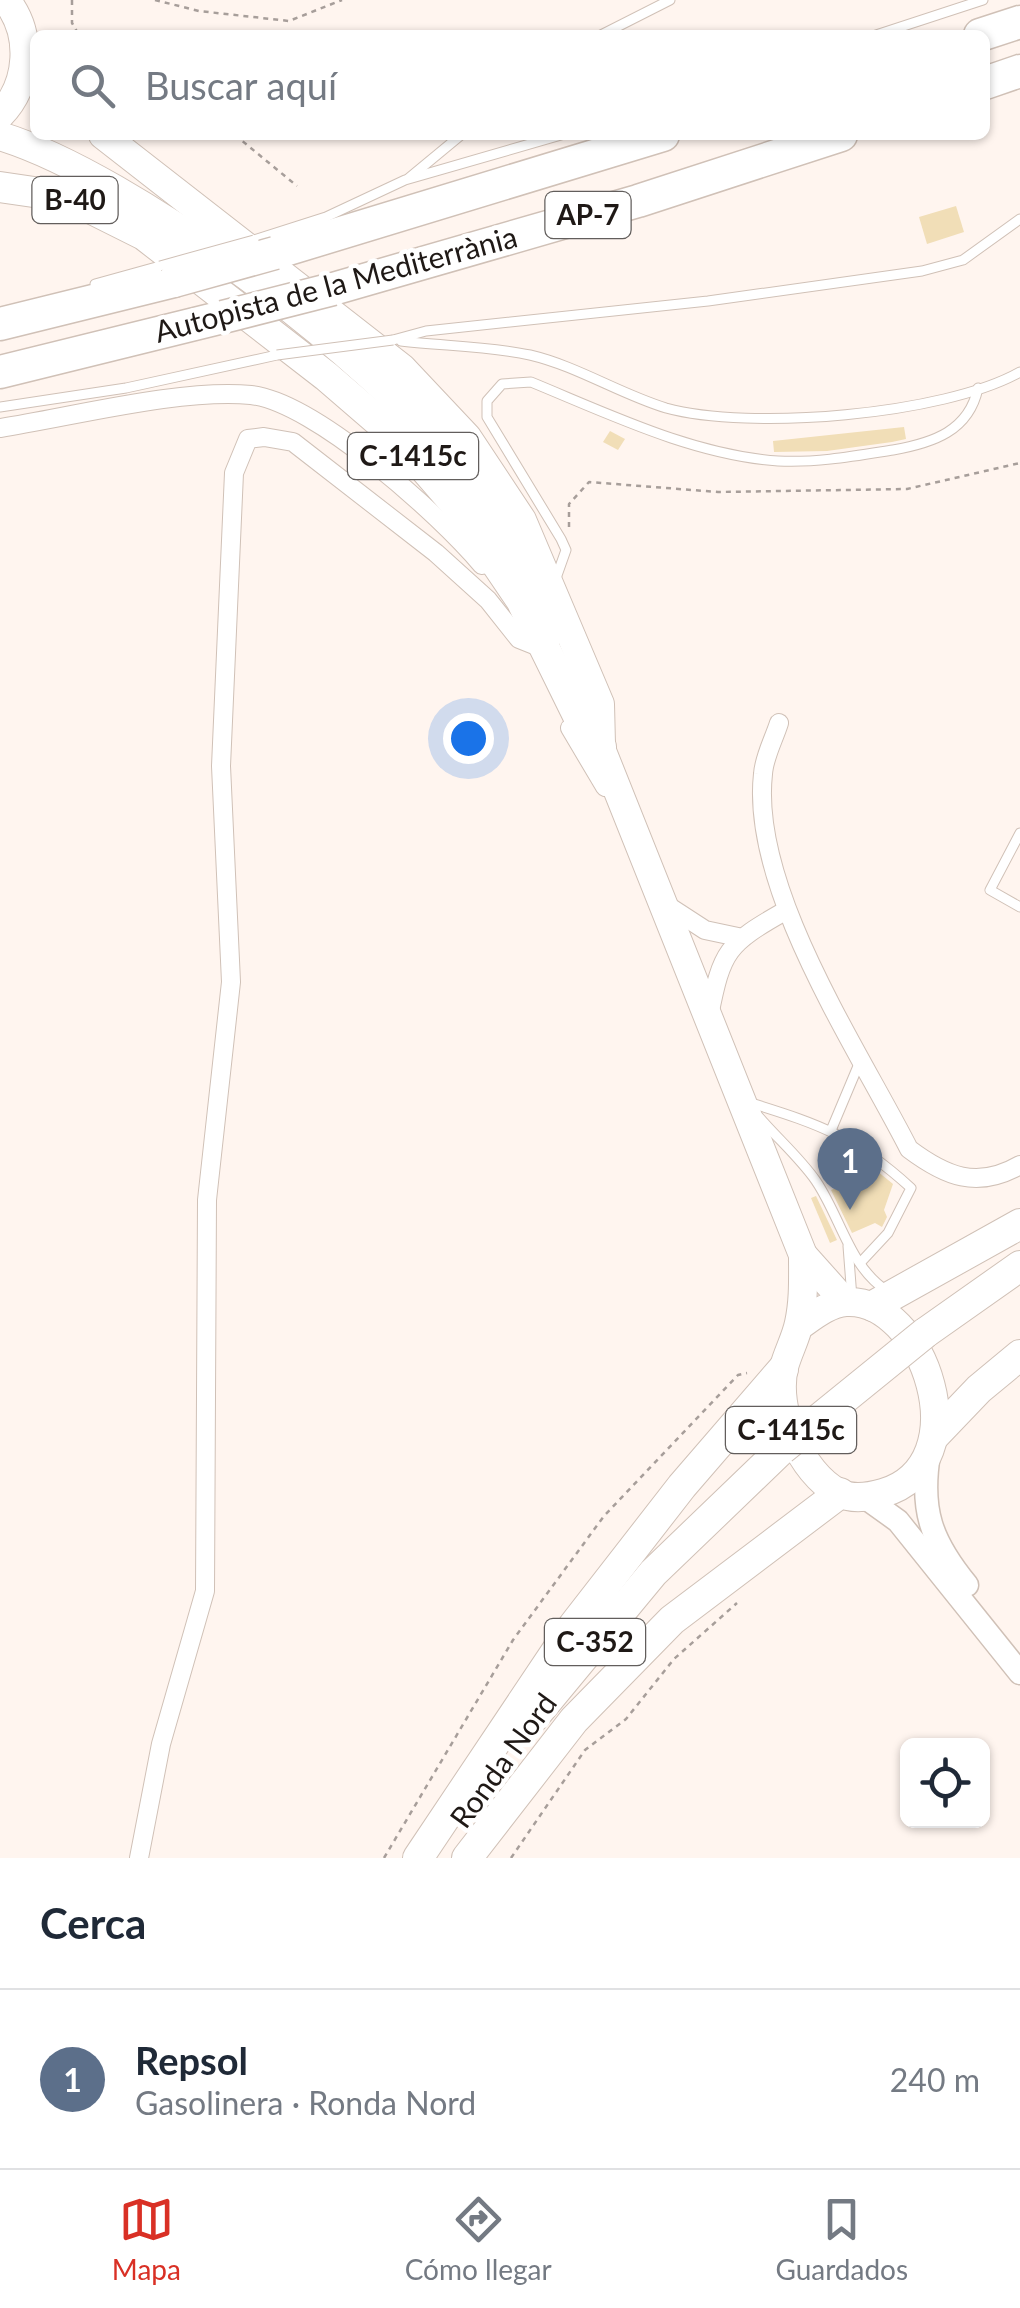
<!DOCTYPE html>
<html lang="es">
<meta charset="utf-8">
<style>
body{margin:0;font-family:Lato,sans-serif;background:#f2f2f3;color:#1f2937}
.controls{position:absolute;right:30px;bottom:30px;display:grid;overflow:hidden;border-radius:15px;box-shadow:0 2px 8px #0004}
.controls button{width:90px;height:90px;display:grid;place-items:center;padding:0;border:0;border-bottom:2px solid #e0e1e3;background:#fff;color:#1f2937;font:50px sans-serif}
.you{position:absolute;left:468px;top:738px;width:35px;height:35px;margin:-25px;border:8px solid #fff;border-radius:50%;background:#1a73e8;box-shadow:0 0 0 15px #1a73e833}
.badge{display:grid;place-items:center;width:65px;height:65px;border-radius:50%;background:#d93025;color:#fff;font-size:32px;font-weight:700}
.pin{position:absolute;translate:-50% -82px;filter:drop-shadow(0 2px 5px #0008)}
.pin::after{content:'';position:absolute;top:52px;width:35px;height:30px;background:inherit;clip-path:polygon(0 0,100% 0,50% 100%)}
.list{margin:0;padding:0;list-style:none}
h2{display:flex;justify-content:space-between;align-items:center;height:130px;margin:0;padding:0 40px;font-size:42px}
h2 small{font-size:32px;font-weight:400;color:#747a83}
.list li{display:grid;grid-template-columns:65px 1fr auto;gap:30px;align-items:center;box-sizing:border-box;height:180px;padding:0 40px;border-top:2px solid #e0e1e3}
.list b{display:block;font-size:38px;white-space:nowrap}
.list p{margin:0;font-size:32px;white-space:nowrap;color:#747a83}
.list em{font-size:32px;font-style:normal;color:#747a83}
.icon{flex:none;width:55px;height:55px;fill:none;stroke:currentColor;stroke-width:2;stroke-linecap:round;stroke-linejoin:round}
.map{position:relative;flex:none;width:1020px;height:1858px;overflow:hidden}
.search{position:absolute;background:#fff;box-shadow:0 2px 8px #0004;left:30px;right:30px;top:30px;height:110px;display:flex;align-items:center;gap:25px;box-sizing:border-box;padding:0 35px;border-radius:15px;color:#747a83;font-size:38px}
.sheet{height:310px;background:#fff}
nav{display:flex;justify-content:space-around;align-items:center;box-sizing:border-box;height:140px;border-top:2px solid #e0e1e3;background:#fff;font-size:28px;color:#747a83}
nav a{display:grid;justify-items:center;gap:5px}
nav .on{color:#d93025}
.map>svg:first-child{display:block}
.building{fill:#f1deb7}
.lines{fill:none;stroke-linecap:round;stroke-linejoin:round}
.service-casing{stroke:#d0c1b7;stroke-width:11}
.minor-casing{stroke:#d0c1b7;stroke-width:20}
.tertiary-casing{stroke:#d0c1b7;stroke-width:25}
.primary-casing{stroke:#d0c1b7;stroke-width:30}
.trunk-casing{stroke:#d0c1b7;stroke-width:32}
.motorway-casing{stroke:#d0c1b7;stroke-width:35}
.path{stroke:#a79e9a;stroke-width:2.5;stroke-dasharray:5 5;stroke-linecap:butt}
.service{stroke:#fff;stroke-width:9}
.minor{stroke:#fff;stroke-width:18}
.tertiary{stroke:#fff;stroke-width:22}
.primary{stroke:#fff;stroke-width:28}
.trunk{stroke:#fff;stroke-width:30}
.motorway{stroke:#fff;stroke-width:32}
.service-bridge-casing{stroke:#d0c1b7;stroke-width:11;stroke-linecap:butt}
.trunk-bridge-casing{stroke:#d0c1b7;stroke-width:32;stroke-linecap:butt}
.motorway-bridge-casing{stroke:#d0c1b7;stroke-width:35;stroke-linecap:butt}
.service-bridge{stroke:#fff;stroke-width:9}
.trunk-bridge{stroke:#fff;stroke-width:30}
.motorway-bridge{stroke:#fff;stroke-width:32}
.labels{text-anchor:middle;stroke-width:9;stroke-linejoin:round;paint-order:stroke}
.shield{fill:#fff;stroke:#625e5c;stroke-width:2.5}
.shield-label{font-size:28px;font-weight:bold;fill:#1f1916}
.street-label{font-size:30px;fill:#1f1916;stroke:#fff}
</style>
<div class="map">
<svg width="1020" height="1858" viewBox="0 0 1020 1858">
<rect width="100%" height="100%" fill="#fff5ef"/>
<g class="building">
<polygon points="956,206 964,232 927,244 919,217"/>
<polygon points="904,427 906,439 892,442 827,451 774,452 773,441"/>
<polygon points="610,431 625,439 618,450 603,442"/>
<polygon points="866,1162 893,1184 884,1210 887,1217 882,1227 875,1223 852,1233 831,1190 861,1178"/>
<polygon points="816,1196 837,1240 830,1243 811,1198"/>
</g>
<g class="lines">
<defs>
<g id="service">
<polyline points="601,35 670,0"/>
<polyline points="876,35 983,0"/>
<polyline points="409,178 461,135"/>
<polyline points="254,240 326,217 405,180 561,135"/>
<polyline points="95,284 160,266"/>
<polyline points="393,340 426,331 708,301 922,271 963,260 1020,219"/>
<path d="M401,341c42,5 87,5 129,14 47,11 90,39 136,53 83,23 278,7 354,-36"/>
<polyline points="0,407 126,388 277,355"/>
<path d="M555,581l11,-31 -5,-11 -74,-122v-16l15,-17 29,-2c78,32 162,73 247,79 39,2 77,-5 115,-11 40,-7 76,-19 85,-62"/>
<polyline points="1020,833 990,890 1020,907"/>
<path d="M751,1103c71,22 104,34 160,85l-23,45 -27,29"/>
<path d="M759,1117c18,21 41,41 57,64 25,37 33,85 71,110"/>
<polyline points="832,1128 861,1059"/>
<polyline points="848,1246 852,1298"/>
</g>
<g id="minor">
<path d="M0,428c71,-11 182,-40 251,-33 64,7 189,120 231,170"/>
<path d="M779,723c-5,16 -15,34 -16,51 -13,114 94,273 146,375 36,27 68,41 111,16"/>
<polyline points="570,728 605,787"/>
<polyline points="665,904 705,930 738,937"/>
<path d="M709,1016c13,-66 18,-72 76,-105"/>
<polyline points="139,1858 161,1744 205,1591 207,1200 231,982 221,766 234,473 248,439 264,437 293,442 436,553 488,600 519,639 534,645"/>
</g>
<g id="tertiary">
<path d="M929,1454c-9,56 2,87 38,131"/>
<polyline points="866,1498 898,1521 1020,1673"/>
</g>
<g id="primary">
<path d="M0,115c30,-31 33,-81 6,-115"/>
<polyline points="103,135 402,368 467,437 522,520 600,704 601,744"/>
<path d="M0,136c131,40 374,222 457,331 37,50 70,108 94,165"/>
<path d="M592,726l211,529c0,23 1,45 -4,68 -3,15 -11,29 -15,44 -10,42 16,105 55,126 14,7 30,4 44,0 98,-29 41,-196 -37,-191 -17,1 -34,15 -47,24"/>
<polyline points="803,1255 845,1302"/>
</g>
<g id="trunk">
<polyline points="0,187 68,197 144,235 326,376 399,439 458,507 521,600 583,726 601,747"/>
<polyline points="873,1306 1020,1224"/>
<polyline points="925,1333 1020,1266"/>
<polyline points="935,1435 979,1389 1020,1355"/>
<polyline points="533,1718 653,1573 782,1449"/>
<polyline points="418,1858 574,1625 682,1486 783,1369"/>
<polyline points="467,1858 574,1720 672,1620 840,1493"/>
</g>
<g id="motorway">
<polyline points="980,35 1020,22"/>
<polyline points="985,83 1020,71"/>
<polyline points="275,253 663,135"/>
<polyline points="333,289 638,201 841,135"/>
<polyline points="0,324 174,281"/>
<polyline points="0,372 223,317"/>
</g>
</defs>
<use href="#service" class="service-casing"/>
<use href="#minor" class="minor-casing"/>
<use href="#tertiary" class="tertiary-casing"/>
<use href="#primary" class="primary-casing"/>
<use href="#trunk" class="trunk-casing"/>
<use href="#motorway" class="motorway-casing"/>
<g class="path">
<polyline points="72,0 72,23 79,35"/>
<polyline points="155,0 199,11 289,21 342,0"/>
<polyline points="235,135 297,186"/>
<polyline points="569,527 569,504 589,482 718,492 907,489 1020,463"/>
<polyline points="384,1858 513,1640 604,1516 738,1375 747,1373"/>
<polyline points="511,1858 585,1750 626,1719 674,1659 737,1603"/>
</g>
<use href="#service" class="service"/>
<use href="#minor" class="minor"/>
<use href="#tertiary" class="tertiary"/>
<use href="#primary" class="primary"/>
<use href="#trunk" class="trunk"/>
<use href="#motorway" class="motorway"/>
<defs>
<g id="service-bridge">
<polyline points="160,266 254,240"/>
<polyline points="277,355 393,340"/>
</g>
<polyline id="trunk-bridge" points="782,1449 925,1333"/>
<g id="motorway-bridge">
<polyline points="174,281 275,253"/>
<polyline points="223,317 333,289"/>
</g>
</defs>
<use href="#service-bridge" class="service-bridge-casing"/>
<use href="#trunk-bridge" class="trunk-bridge-casing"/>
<use href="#motorway-bridge" class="motorway-bridge-casing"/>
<use href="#service-bridge" class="service-bridge"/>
<use href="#trunk-bridge" class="trunk-bridge"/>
<use href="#motorway-bridge" class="motorway-bridge"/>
</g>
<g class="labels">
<g class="shield">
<rect x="32.5" y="177" width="85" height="46" rx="8"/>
<rect x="545.5" y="192" width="85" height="46" rx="8"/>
<rect x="348" y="433" width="130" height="46" rx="8"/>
<rect x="726" y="1407" width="130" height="46" rx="8"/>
<rect x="545" y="1619" width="100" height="46" rx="8"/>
</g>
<g class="shield-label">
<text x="75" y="210">B-40</text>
<text x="588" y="225">AP-7</text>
<text x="413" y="466">C-1415c</text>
<text x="791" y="1440">C-1415c</text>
<text x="595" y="1652">C-352</text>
</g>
<g class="street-label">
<text transform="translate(336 285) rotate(-15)" y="10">Autopista de la Mediterrània</text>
<text transform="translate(504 1761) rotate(-54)" y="10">Ronda Nord</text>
</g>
</g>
</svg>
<div class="controls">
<button><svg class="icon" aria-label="locate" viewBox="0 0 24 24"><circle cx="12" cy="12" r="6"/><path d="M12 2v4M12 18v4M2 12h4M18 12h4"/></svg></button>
</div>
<div class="you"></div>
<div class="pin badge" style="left:850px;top:1210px;background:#5c6f8a">1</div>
<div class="search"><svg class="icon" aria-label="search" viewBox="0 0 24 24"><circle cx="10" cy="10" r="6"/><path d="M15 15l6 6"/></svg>Buscar aquí</div>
</div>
<section class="sheet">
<h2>Cerca<small></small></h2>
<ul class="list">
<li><span class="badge" style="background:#5c6f8a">1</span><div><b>Repsol</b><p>Gasolinera · Ronda Nord</p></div><em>240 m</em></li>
</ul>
</section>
<nav>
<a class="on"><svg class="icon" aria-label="map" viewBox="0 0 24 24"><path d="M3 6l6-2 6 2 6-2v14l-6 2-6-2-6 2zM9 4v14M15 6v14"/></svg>Mapa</a>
<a><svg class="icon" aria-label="directions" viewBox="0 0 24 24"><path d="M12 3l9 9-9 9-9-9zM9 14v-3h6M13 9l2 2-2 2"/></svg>Cómo llegar</a>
<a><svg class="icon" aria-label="saved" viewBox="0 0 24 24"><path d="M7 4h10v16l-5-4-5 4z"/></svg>Guardados</a>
</nav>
